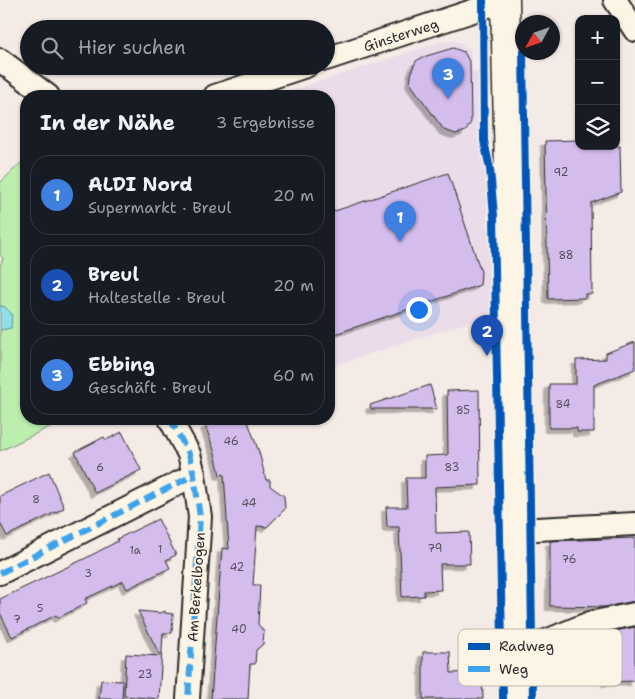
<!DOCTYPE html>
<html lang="de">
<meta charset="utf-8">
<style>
body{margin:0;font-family:"Shantell Sans",sans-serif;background:#20242c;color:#f1f3f6}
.controls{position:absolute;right:15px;top:15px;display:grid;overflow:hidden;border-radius:10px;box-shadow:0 1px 4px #0004}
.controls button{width:45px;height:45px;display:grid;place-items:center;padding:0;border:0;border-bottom:1px solid #363941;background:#171b24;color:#f1f3f6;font:25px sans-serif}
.compass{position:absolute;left:515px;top:15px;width:45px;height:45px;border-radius:50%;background:#171b24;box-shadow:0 1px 4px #0004;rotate:230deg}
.you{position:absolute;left:418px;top:309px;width:18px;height:18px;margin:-12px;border:4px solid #fff;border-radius:50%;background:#1a73e8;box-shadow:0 0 0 8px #1a73e833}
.badge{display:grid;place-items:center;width:32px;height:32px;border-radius:50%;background:#db2777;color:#fff;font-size:16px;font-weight:700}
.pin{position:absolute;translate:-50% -41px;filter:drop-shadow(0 1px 2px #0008)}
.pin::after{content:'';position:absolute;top:26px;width:18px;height:15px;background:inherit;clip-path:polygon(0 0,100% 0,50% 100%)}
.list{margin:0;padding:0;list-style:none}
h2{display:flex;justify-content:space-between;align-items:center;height:65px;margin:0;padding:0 20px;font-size:21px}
h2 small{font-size:16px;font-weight:400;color:#9ea1a6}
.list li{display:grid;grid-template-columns:32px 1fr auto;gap:15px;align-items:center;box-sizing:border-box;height:80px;margin:0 10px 10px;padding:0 10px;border:1px solid #363941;border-radius:20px}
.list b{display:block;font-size:19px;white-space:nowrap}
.list p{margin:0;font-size:16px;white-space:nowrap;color:#9ea1a6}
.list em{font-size:16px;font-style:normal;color:#9ea1a6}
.icon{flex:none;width:28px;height:28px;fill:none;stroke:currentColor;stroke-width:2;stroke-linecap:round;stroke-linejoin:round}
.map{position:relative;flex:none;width:635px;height:699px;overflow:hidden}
.search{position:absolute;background:#171b24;box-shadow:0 1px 4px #0004;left:20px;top:20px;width:315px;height:55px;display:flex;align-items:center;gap:12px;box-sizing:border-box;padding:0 18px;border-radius:28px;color:#9ea1a6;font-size:19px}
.panel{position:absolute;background:#171b24;box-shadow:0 1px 4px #0004;left:20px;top:90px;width:315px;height:335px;border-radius:20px}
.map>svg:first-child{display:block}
.built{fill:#eadce8}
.green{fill:#bceeae;stroke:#748c6c}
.water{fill:#8edfe7;stroke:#66979c}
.building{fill:#d4bcec;stroke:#2b2b2b;filter:url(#shadow)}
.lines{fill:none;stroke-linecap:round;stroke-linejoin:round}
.minor-casing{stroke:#2b2b2b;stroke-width:26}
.major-casing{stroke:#2b2b2b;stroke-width:31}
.minor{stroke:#fcf5e5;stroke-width:22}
.major{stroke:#fcf5e5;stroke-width:28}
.quiet{stroke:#3ea3eb;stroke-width:6;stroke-dasharray:12 6;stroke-linecap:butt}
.cycleway-casing{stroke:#fcf5e5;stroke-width:11}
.cycleway{stroke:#0057b8;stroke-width:8}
.labels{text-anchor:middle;stroke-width:4;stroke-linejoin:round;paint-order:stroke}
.number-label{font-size:11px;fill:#554f5b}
.street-label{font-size:14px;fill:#2b2b2b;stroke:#fcf5e5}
.key{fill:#fcf5e5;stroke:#bdb8ad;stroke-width:1}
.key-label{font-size:14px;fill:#2b2b2b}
</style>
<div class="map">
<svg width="635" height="699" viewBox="0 0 635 699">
<defs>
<filter id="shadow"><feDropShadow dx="-4.5" dy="4.5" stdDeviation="0" flood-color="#0004"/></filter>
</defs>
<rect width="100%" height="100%" fill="#f4eae6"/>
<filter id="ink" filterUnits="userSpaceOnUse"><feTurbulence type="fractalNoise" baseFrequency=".02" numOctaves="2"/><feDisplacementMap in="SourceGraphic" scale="10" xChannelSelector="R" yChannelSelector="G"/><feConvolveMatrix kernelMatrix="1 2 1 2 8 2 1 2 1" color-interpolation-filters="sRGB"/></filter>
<g filter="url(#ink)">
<polygon class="built" points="453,41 462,43 470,50 472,72 478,72 479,144 486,174 490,315 329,367 329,96 275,96 441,42"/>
<polygon class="green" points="26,158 26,419 66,419 0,451 0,330 11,328 5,307 0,306 0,267 3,258 0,255 0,183"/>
<polygon class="water" points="0,306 5,307 12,314 11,328 0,330"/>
<g class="building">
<polygon points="453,48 464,52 470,63 471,122 466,131 456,134 444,130 410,83 412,70 416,61 423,57"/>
<polygon points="579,140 579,146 620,146 621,192 591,203 592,294 585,294 585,298 548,299 545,141"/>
<polygon points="448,173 481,272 480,285 329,336 329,213"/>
<polygon points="635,342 635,369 594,385 594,432 577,432 577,428 549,428 549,384 576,384 576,360 606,359 606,353"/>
<polygon points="430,385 437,409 371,409 370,405"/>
<polygon points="479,390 480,485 435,487 436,533 469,532 470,564 440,564 441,590 424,591 424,596 402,597 399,527 387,527 386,507 407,507 406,478 425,478 425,456 448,455 447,391"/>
<polygon points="210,419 247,419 259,452 266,480 270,480 270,486 284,496 285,509 267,527 257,526 253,585 260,585 258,624 264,632 263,644 256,650 255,664 250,664 248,699 211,699 222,548 229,549 224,474 220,475 215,453 205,425 211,423"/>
<polygon points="122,432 141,470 95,493 75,452 104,437 106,440"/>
<polygon points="49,472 64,508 7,536 0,523 0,496"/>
<polygon points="158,519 176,555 166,560 170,568 127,589 123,581 85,599 87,603 58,618 56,615 12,637 0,613 0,599 86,558 118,541 117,539"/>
<polygon points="635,538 635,601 605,607 550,606 550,541"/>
<polygon points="138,611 161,613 165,611 165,613 173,614 172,633 163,633 159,699 124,696 126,654 160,656"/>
<polygon points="635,627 635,681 606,682 605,633"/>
<polygon points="423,652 450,652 451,673 482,672 483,699 423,699"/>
<polygon points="101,680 123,681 122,699 99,699"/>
</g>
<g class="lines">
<defs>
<g id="minor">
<polyline points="615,0 635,30"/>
<polyline points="326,59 506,0"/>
<polyline points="0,60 48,96"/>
<polyline points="215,96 306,66"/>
<polyline points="170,419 189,454 194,475 200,517 188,699"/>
<polyline points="517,530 635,524"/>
<polyline points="0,573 194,475"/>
<polyline points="519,651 539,644 590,623 635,614"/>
</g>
<polyline id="major" points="505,0 519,592 519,699"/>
</defs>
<use href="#minor" class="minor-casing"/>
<use href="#major" class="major-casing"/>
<use href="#minor" class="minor"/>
<use href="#major" class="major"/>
<g class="quiet">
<polyline points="170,419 189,454 194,475 200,517 188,699"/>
<polyline points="0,573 194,475"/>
</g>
<defs>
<g id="cycleway">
<polyline points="483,0 484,141 490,169 494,216 503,699"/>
<polyline points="523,52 533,699"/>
</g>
</defs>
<use href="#cycleway" class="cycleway-casing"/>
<use href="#cycleway" class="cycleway"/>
</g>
</g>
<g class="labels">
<g class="number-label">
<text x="561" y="176">92</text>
<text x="566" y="259">88</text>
<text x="563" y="408">84</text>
<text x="463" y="414">85</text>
<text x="231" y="445">46</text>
<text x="100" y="471">6</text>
<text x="452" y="471">83</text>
<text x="36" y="503">8</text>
<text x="249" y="507">44</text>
<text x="435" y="552">79</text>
<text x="160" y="553">1</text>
<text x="135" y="554">1a</text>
<text x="569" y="563">76</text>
<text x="237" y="571">42</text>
<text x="88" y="577">3</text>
<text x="40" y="612">5</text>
<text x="17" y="623">7</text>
<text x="239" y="633">40</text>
<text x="145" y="678">23</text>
</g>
<g class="street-label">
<text transform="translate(401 35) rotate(-18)" y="5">Ginsterweg</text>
<text transform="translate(196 587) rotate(-86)" y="5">Am Berkelbogen</text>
</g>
</g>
<rect x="458" y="629" width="164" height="57" rx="8" class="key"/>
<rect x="468" y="643" width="22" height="7" fill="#0057b8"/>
<rect x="468" y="666" width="22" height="6" fill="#3ea3eb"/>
<g class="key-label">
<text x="499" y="651">Radweg</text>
<text x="499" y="674">Weg</text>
</g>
</svg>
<div class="controls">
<button>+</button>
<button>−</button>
<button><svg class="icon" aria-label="layers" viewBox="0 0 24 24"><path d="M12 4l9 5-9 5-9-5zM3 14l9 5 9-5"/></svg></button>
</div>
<svg class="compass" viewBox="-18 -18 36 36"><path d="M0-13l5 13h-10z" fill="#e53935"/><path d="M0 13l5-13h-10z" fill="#9ea1a6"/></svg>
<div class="you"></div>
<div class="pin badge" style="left:400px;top:242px;background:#3f7fe0">1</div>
<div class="pin badge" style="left:487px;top:356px;background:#1a4fb4">2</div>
<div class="pin badge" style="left:448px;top:99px;background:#3f7fe0">3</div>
<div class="search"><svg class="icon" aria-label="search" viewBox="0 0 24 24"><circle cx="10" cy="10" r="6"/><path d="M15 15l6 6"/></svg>Hier suchen</div>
<section class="panel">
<h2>In der Nähe<small>3 Ergebnisse</small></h2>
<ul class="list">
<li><span class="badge" style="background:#3f7fe0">1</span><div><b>ALDI Nord</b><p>Supermarkt · Breul</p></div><em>20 m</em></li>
<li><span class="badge" style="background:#1a4fb4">2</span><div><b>Breul</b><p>Haltestelle · Breul</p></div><em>20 m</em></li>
<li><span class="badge" style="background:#3f7fe0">3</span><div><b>Ebbing</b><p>Geschäft · Breul</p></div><em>60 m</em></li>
</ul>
</section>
</div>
